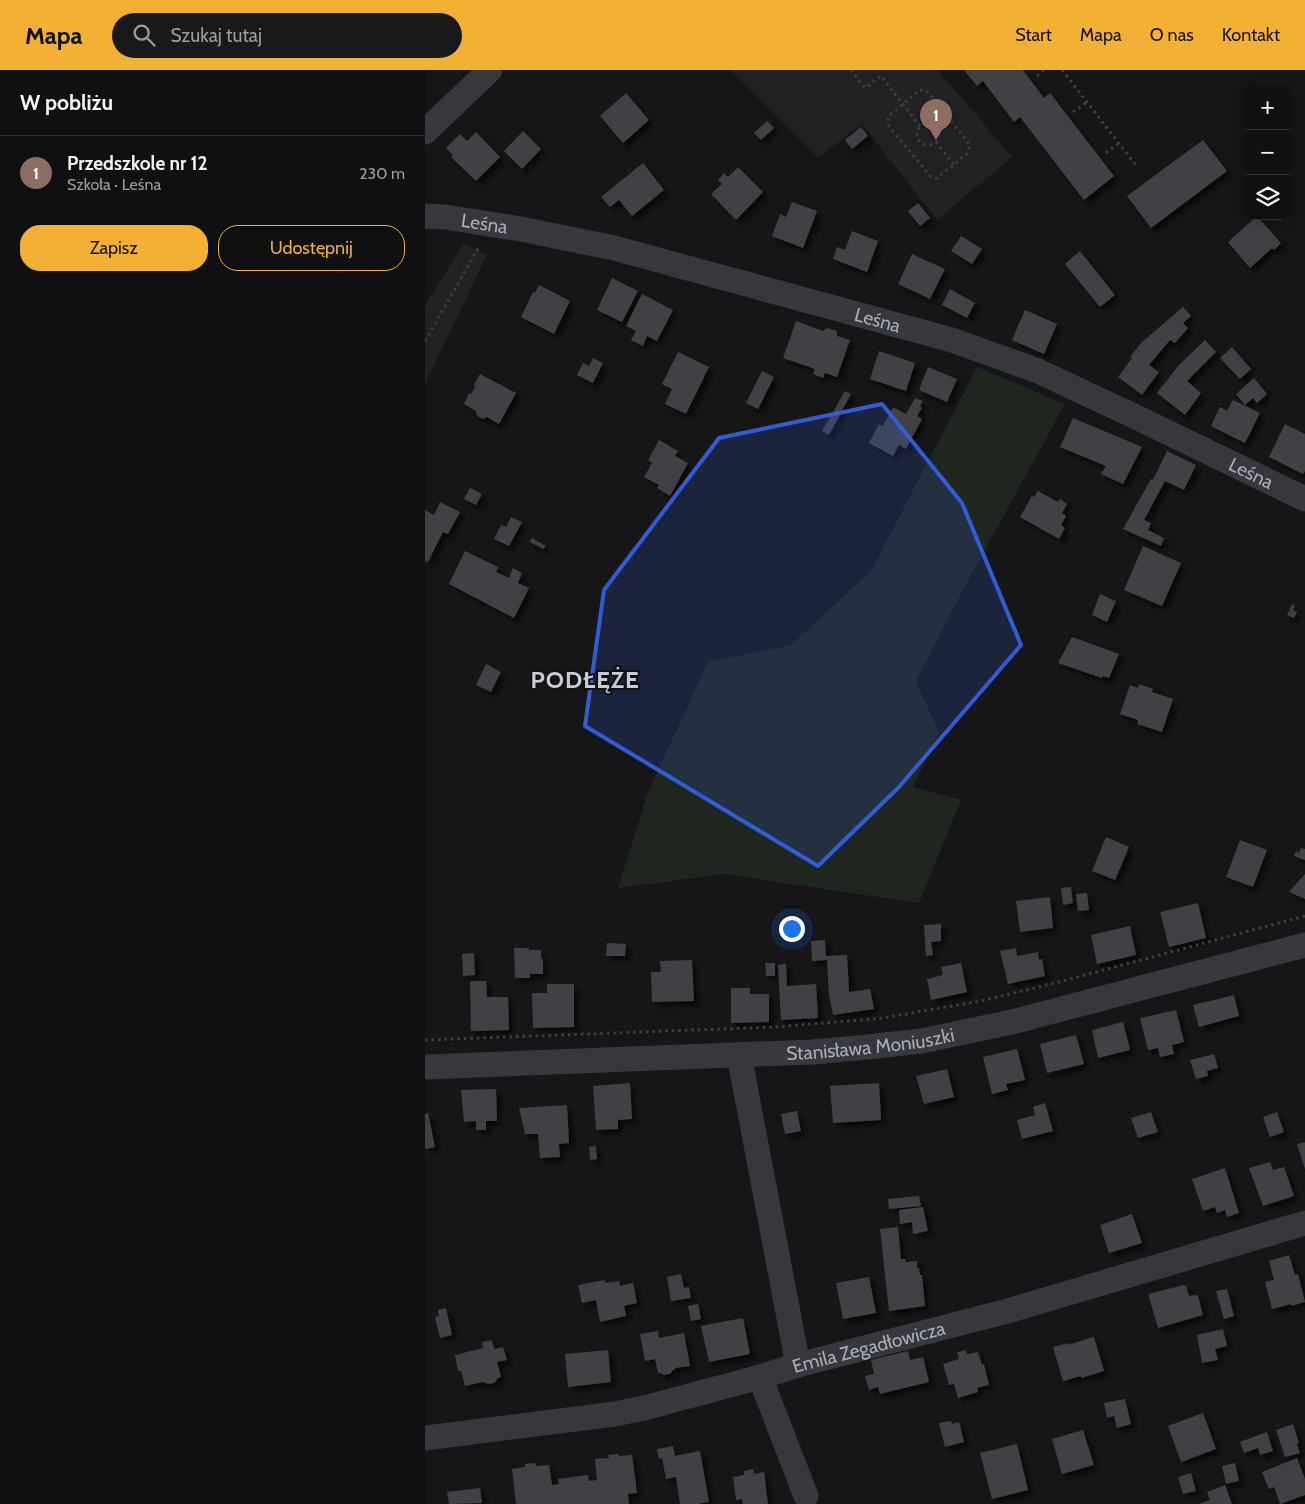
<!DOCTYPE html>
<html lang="pl">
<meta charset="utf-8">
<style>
body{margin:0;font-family:Cabin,sans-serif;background:#19191b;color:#f1f3f6}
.controls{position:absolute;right:15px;top:15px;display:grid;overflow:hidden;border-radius:10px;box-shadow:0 2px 12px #0003}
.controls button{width:45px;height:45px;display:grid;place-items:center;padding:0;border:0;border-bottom:1px solid #303032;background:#101012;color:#f1f3f6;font:25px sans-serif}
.you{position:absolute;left:366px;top:858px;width:18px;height:18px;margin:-12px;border:4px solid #fff;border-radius:50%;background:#1a73e8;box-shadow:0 0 0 8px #1a73e833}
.badge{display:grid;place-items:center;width:32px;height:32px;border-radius:50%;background:#f2b134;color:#fff;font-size:16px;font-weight:700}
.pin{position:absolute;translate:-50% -41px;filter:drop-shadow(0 1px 2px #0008)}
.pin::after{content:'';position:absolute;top:26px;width:18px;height:15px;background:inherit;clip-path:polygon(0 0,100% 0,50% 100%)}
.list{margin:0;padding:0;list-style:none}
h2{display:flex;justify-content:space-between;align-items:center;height:65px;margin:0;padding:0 20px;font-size:21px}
h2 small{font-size:16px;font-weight:400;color:#9c9d9f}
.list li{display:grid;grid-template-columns:32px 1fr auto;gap:15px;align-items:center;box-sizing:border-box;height:75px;padding:0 20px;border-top:1px solid #303032}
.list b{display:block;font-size:19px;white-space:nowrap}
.list p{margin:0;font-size:16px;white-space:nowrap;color:#9c9d9f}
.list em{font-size:16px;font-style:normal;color:#9c9d9f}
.actions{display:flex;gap:10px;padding:15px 20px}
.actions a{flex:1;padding:11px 0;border:1px solid #f2b134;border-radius:20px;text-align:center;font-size:18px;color:#f2b134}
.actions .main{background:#f2b134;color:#111}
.icon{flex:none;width:28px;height:28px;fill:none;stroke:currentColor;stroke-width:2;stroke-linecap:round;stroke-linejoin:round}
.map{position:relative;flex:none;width:880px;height:1434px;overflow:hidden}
header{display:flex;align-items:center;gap:30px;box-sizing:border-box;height:70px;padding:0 25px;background:#f2b134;color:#111}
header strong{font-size:24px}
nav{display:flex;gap:28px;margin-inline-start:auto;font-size:18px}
.search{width:350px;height:45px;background:#19191b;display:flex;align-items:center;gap:12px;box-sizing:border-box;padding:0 18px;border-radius:28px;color:#9c9d9f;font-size:19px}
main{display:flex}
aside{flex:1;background:#101012}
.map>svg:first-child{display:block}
.built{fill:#222225}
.green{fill:#1e261f}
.building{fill:#404145;filter:url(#shadow)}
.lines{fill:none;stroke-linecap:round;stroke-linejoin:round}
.path{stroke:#3d3f44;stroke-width:3;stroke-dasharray:2.5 4;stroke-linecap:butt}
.minor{stroke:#37383d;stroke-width:25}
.marked{fill:#325cd3;fill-opacity:0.2;stroke:#325cd3;stroke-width:4;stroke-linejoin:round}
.labels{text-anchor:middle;stroke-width:4;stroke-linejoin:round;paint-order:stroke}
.street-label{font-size:19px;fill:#a8adb8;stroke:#111113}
.district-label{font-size:24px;font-weight:bold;letter-spacing:1px;fill:#c9ccd4;stroke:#111113}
</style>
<header>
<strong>Mapa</strong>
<div class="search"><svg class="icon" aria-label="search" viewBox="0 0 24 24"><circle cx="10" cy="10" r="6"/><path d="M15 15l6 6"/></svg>Szukaj tutaj</div>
<nav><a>Start</a><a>Mapa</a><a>O nas</a><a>Kontakt</a></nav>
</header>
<main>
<aside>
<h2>W pobliżu<small></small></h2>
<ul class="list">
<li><span class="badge" style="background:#8d6e63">1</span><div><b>Przedszkole nr 12</b><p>Szkoła · Leśna</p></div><em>230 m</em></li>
</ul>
<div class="actions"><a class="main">Zapisz</a><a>Udostępnij</a></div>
</aside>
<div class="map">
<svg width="880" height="1434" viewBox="0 0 880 1434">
<defs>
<filter id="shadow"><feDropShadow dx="4.5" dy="4.5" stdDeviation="2.5" flood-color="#0009"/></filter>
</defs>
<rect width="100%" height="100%" fill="#161618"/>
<g class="built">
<polygon points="305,0 513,0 587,87 512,150 437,54 393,88"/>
<polygon points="38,174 62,185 0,314 0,236"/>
</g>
<polygon class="green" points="552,297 640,334 531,533 491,611 514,662 488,717 536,730 494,833 299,804 193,818 223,722 283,592 366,575 446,501"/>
<g class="building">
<polygon points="539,0 598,0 619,28 625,23 689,106 659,130 595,47 589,52 558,11 552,16"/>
<polygon points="201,23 224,50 198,73 175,46"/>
<polygon points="342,51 349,58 336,70 329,63"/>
<polygon points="436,57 443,66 427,79 420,70"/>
<polygon points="98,61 116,79 97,99 79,81"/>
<polygon points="51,62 75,87 51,111 26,87 28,85 21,78 35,64 42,71"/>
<polygon points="778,70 802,101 726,158 702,126"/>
<polygon points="218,93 239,120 207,146 194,130 185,137 176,127"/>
<polygon points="313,97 338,122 311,150 286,124 297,114 293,110 299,103 303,107"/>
<polygon points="367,132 392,141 378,178 347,166 355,144 361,147"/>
<polygon points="493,133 505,148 495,156 483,141"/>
<polygon points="832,146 856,173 849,180 847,178 825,198 803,172"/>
<polygon points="427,161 453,171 442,202 408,189 412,177 420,180"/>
<polygon points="536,166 557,179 547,194 526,181"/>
<polygon points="655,181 690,225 675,237 640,194"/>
<polygon points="487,184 520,199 505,229 473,214"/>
<polygon points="187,208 213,221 197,252 172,240"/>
<polygon points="114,215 145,231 129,264 96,247 108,222 110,223"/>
<polygon points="525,219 550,233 542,248 517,235"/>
<polygon points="217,224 248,240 232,271 222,266 218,276 206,270 211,261 201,256"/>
<polygon points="758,237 766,246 758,253 763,258 750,273 745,270 724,295 734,302 717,325 693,307 707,288 705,287 717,272"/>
<polygon points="600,240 632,254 619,284 587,270"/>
<polygon points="371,251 398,261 402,258 412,261 412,266 425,270 412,307 400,303 398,308 388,304 390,299 358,288"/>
<polygon points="780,270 791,282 762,311 776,323 760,345 732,323 754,295"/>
<polygon points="807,277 826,299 815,309 795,288"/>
<polygon points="454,281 490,293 481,321 445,309"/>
<polygon points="253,282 284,297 261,344 240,334 247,319 237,314"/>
<polygon points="168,288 178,293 168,313 152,305 158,293 164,296"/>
<polygon points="503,297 532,309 522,332 494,320"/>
<polygon points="337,301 349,307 333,339 321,333"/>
<polygon points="55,304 91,323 74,354 62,347 58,349 52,346 51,341 39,334 44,323 46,324 50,317 49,315"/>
<polygon points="829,308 842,324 832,333 828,328 820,335 811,324"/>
<polygon points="420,321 426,324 404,365 397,361"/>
<polygon points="490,328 498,331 495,336 497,338 492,346 497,349 481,379 474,375 468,386 444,373 454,354 458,356 468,337 481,344"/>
<polygon points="808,330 835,343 820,373 786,356 795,337 802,341"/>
<polygon points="648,348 717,377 698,414 676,404 681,396 635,377"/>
<polygon points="860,354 880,364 880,401 878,404 844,387"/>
<polygon points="234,370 253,381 250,386 263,393 245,426 232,418 234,415 219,407 227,393 223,390"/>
<polygon points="742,381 771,395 759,420 740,411 719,450 726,453 723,460 739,468 736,476 698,459 726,409 728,410"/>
<polygon points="45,418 57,424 51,435 39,429"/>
<polygon points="613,421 633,432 635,429 642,434 637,443 641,446 636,455 640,458 634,469 595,447 607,426 609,427"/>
<polygon points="15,432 35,442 23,464 18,462 3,492 0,491 0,440 9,445"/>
<polygon points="86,447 97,452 84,476 69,469 76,455 81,457"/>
<polygon points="107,468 121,476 118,479 105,472"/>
<polygon points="718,476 756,493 737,536 699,520"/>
<polygon points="40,481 73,497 71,502 84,508 88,498 97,503 93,513 104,518 89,548 24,514"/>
<polygon points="675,524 691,531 682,552 667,545"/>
<polygon points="867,534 870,536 868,540 872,542 869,548 862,545"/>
<polygon points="647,567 694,584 684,608 678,606 677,608 633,593"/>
<polygon points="61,594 76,602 66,622 51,615"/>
<polygon points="714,614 728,619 727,622 748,629 737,662 712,654 713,650 695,644 705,615 713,618"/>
<polygon points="681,767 704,777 690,810 667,801"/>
<polygon points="815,770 842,780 828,817 801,807"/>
<polygon points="876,778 880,779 880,790 869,786 871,781 874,783"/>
<polygon points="880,804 880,829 864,822"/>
<polygon points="646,817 648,833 638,835 636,818"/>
<polygon points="662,823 664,840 653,841 651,824"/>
<polygon points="625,827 628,858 595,862 591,831"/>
<polygon points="773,833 781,868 744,877 735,842"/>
<polygon points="516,854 516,871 506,872 508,885 501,886 499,855"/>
<polygon points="705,856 711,885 672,894 666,865"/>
<polygon points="400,870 401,886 422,885 424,922 445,919 449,939 408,945 404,925 402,890 387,891 386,871"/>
<polygon points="182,873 201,874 200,886 181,886"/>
<polygon points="89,878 104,878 104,880 116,880 116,887 118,890 118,904 105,904 105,908 90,908"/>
<polygon points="591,878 592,886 613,882 614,890 617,889 620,906 583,914 575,881"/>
<polygon points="49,883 50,905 38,906 37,884"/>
<polygon points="267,890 269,931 227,932 226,902 236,902 235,891"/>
<polygon points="340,893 350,893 350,906 341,906"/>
<polygon points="536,893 542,922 506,930 502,909 518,905 516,897"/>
<polygon points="361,894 362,916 391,914 393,948 356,950 353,895"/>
<polygon points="45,911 61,911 62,927 83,927 84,960 46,961"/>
<polygon points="122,914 149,914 149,957 108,958 107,923 122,923"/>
<polygon points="306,918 325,918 325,924 344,924 344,952 306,953"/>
<polygon points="809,925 814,946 774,957 768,935"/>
<polygon points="751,940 759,972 747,975 749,984 735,987 733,978 723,980 715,948"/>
<polygon points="698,952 705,980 673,988 667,960"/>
<polygon points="651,965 659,994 622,1003 615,974"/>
<polygon points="592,979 600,1010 581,1014 583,1020 567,1024 558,987"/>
<polygon points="789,984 793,998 782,1001 783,1006 771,1009 765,990"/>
<polygon points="522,999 529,1027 499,1034 491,1006"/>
<polygon points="205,1013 207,1049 193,1050 193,1059 171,1060 168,1016"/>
<polygon points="454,1013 456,1050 408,1053 405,1016"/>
<polygon points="71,1019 72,1051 61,1051 61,1060 51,1060 51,1051 39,1052 36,1020"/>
<polygon points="620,1033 628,1061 597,1069 592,1050 610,1045 608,1037"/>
<polygon points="142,1035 144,1073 134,1074 135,1087 115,1088 113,1064 100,1064 94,1038"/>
<polygon points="372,1041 376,1061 360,1064 356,1044"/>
<polygon points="726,1042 733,1062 713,1068 706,1048"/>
<polygon points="852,1042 859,1062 845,1067 838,1047"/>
<polygon points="3,1043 10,1077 0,1079 0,1044"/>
<polygon points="880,1072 880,1099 872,1074"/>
<polygon points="171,1076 172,1089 165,1090 164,1077"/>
<polygon points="845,1092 848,1100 859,1097 869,1126 838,1136 824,1098"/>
<polygon points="800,1098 814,1143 802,1147 800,1140 792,1143 790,1137 778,1141 767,1109"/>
<polygon points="494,1126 496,1136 464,1139 463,1129"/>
<polygon points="498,1137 503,1161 488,1164 487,1152 475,1154 474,1140"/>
<polygon points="707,1144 717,1173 684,1183 675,1155"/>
<polygon points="473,1157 476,1189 480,1189 481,1192 492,1191 492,1198 494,1198 495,1205 497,1205 500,1236 464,1241 455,1159"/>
<polygon points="864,1185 870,1205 873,1204 880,1232 866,1236 866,1234 847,1239 840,1212 849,1210 844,1191"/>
<polygon points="256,1204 259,1218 264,1217 266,1228 246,1231 242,1207"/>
<polygon points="444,1207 451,1243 418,1249 411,1213"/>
<polygon points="180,1210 180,1213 194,1211 195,1216 208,1213 212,1233 199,1236 201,1246 175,1252 171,1230 157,1233 153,1215"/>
<polygon points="759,1215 761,1216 764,1226 771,1225 773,1226 778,1245 733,1258 723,1224"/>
<polygon points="802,1219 809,1246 799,1249 791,1221"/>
<polygon points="273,1234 276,1249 266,1251 263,1236"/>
<polygon points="21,1238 27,1265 15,1268 10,1247 14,1246 13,1240"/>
<polygon points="318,1248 325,1284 284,1292 276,1256"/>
<polygon points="798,1259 802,1276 790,1279 793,1290 777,1293 772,1265"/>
<polygon points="233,1261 234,1268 259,1263 265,1296 250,1298 250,1300 248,1300 245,1304 239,1305 235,1303 233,1303 230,1289 220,1291 215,1264"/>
<polygon points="668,1267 669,1267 679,1301 656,1308 656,1306 638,1311 628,1277 643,1273 643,1275"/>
<polygon points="67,1270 69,1279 78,1277 82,1290 72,1292 76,1307 73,1308 69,1313 64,1314 58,1312 40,1316 36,1301 33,1301 30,1285 58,1278 57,1272"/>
<polygon points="183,1280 186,1312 143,1317 140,1284"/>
<polygon points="541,1280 542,1284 553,1282 557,1295 559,1294 564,1315 552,1318 553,1322 533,1328 529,1314 524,1315 518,1294 534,1289 532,1282"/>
<polygon points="483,1281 485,1290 498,1287 504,1312 455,1324 453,1317 444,1320 440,1306 449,1304 446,1290"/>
<polygon points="700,1329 706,1354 692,1358 689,1346 682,1348 679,1333"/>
<polygon points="778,1343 791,1379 756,1392 743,1356"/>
<polygon points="526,1351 527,1354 534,1352 539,1372 520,1377 514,1353"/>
<polygon points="868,1354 874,1373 872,1374 875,1383 860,1387 851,1360"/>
<polygon points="658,1360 669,1395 637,1404 627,1369"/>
<polygon points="842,1362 848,1381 835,1385 833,1378 819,1383 815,1372"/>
<polygon points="592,1374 603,1420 567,1429 555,1383"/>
<polygon points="248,1376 250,1386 275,1381 284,1432 272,1434 255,1434 251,1407 241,1409 237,1388 234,1389 232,1379"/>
<polygon points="193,1384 194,1386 207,1385 212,1423 203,1424 204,1434 91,1434 87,1399 100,1397 100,1394 110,1393 111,1396 124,1395 127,1415 134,1414 133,1409 163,1405 164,1411 172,1410 170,1389 184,1388 183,1385"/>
<polygon points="872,1388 880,1409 880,1425 855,1434 849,1417 844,1419 837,1402"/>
<polygon points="810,1393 814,1411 801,1414 797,1396"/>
<polygon points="328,1399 329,1404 339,1402 343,1434 318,1434 317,1429 311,1430 308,1407 319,1405 319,1401"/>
<polygon points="766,1403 771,1421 758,1424 753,1407"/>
<polygon points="800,1415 807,1434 774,1434 785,1430 782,1422"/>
<polygon points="55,1418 57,1433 24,1434 22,1422"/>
</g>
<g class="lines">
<g class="path">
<polyline points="426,0 440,18 456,6 495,56"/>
<polyline points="637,0 713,98"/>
<polyline points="612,6 619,0"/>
<polygon points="495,20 501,21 504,23 545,75 543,83 512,108 506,107 464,56 463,49 465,45"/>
<polyline points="648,42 662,32"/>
<circle cx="503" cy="64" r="11"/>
<polyline points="511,72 529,95"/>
<polyline points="681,83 694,73"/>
<polyline points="0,271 54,177"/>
<polyline points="0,970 350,957 458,948 556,931 634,912 880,846"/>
</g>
<g class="minor">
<polyline points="0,62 65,0"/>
<path id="s1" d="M0,146l20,1 76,12 93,19 338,92 86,31 100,47 167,81"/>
<polyline points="314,985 373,1295"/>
<path id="s2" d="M0,997l387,-15 56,-5 53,-6 91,-19 293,-77"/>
<polyline points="335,1307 381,1426"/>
<path id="s3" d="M0,1368l190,-24 33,-7 112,-30 38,-12 206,-53 301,-89"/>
</g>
</g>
<path class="marked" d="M457,334l80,99 59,142 -122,142 -81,79 -233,-140 19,-136 115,-152z"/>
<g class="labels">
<g class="street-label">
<text dy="7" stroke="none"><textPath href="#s1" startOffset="60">Leśna</textPath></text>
<text dy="7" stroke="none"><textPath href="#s1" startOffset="465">Leśna</textPath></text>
<text dy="7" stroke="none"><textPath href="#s1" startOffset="870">Leśna</textPath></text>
<text dy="7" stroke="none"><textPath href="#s2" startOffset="446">Stanisława Moniuszki</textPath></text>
<text dy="7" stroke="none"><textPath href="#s3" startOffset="454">Emila Zegadłowicza</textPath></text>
</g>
<g class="district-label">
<text x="160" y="618">PODŁĘŻE</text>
</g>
</g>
</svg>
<div class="controls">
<button>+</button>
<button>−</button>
<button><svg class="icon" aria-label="layers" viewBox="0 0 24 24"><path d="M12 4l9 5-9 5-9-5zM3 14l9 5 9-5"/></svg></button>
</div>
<div class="you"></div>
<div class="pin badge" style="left:511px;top:70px;background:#8d6e63">1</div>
</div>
</main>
